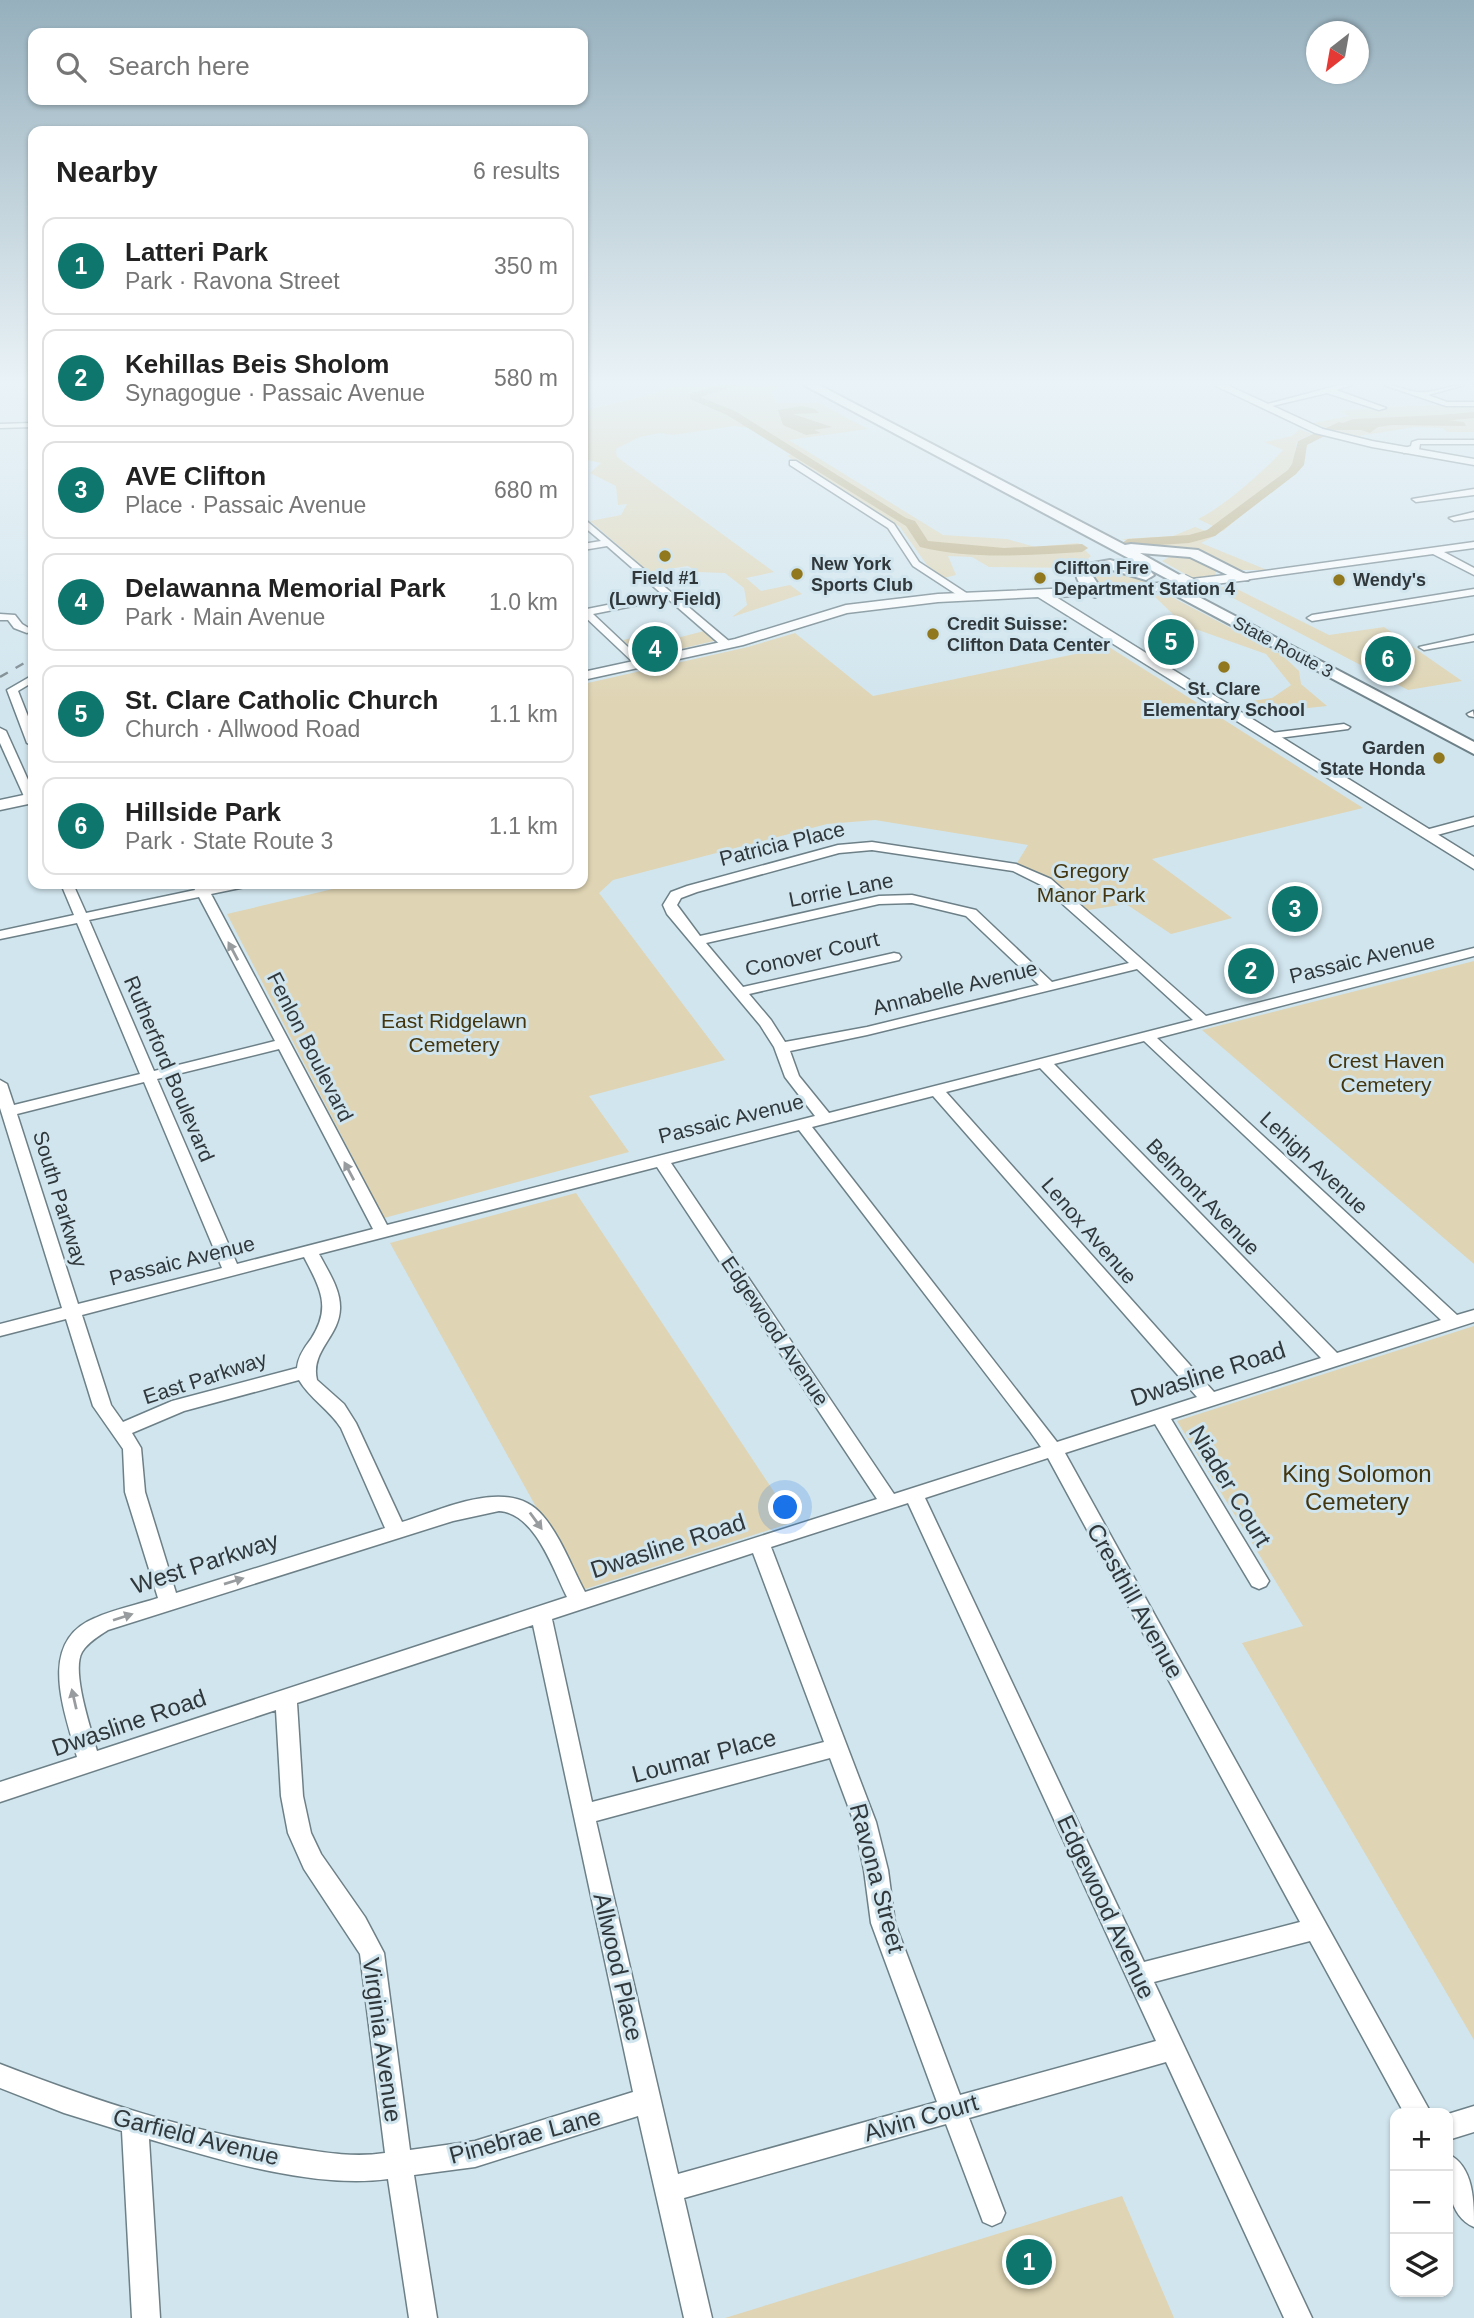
<!DOCTYPE html>
<meta charset="utf-8">
<style>
body{margin:0;font-family:Helvetica,sans-serif;background:#f2f2f2;color:#222}
.controls{position:absolute;right:21px;bottom:21px;display:grid;overflow:hidden;border-radius:14px;box-shadow:0 2px 5px #0004}
.controls button{width:63px;height:63px;display:grid;place-items:center;padding:0;border:0;border-bottom:2px solid #e0e0e0;background:#fff;color:#222;font:35px sans-serif}
.compass{position:absolute;left:1306px;top:21px;width:63px;height:63px;border-radius:50%;background:#fff;box-shadow:0 2px 5px #0004;rotate:211deg}
.you{position:absolute;left:786px;top:1508px;width:24px;height:24px;margin:-18px;border:5px solid #fff;border-radius:50%;background:#1a73e8;box-shadow:0 0 0 10px #1a73e833}
.badge{display:grid;place-items:center;width:46px;height:46px;border-radius:50%;background:#0f766e;color:#fff;font-size:23px;font-weight:700}
.pin{position:absolute;translate:-50% -50%;border:4px solid #fff;box-shadow:0 2px 7px #0006}
.list{margin:0;padding:0;list-style:none}
h2{display:flex;justify-content:space-between;align-items:center;height:91px;margin:0;padding:0 28px;font-size:30px}
h2 small{font-size:23px;font-weight:400;color:#767676}
.list li{display:grid;grid-template-columns:46px 1fr auto;gap:21px;align-items:center;box-sizing:border-box;height:98px;margin:0 14px 14px;padding:0 14px;border:2px solid #e0e0e0;border-radius:14px}
.list b{display:block;font-size:26px;white-space:nowrap}
.list p{margin:0;font-size:23px;white-space:nowrap;color:#767676}
.list em{font-size:23px;font-style:normal;color:#767676}
.icon{flex:none;width:38px;height:38px;fill:none;stroke:currentColor;stroke-width:2;stroke-linecap:round;stroke-linejoin:round}
.map{position:relative;flex:none;width:1474px;height:2318px;overflow:hidden}
.search{position:absolute;background:#fff;box-shadow:0 2px 5px #0004;left:28px;top:28px;width:560px;height:77px;display:flex;align-items:center;gap:18px;box-sizing:border-box;padding:0 24px;border-radius:14px;color:#767676;font-size:26px}
.panel{position:absolute;background:#fff;box-shadow:0 2px 5px #0004;left:28px;top:126px;width:560px;height:763px;border-radius:14px}
.map>svg:first-child{display:block}
.green{fill:#dfd4b3}
.water{fill:#bcab7c}
.lines{fill:none;stroke-linecap:round;stroke-linejoin:round}
.river{fill:#bcab7c;fill-rule:evenodd}
.minor-casing{stroke:#6d8088;stroke-width:3}
.major-casing{stroke:#6d8088;stroke-width:3}
.highway-casing{stroke:#6d8088;stroke-width:4}
.minor{fill:#fff;fill-rule:evenodd}
.major{fill:#fff;fill-rule:evenodd}
.highway{fill:#fff;fill-rule:evenodd}
.rail{stroke:#79878d;stroke-width:2.5;stroke-dasharray:9 9;stroke-linecap:butt}
.highway-bridge-casing{stroke:#6d8088;stroke-width:16;stroke-linecap:butt}
.highway-bridge{stroke:#fff;stroke-width:14}
.oneway{fill:#989c9e}
.poi-dot{fill:#91771d;stroke:#d1e5ee;stroke-width:2.5}
.labels{text-anchor:middle;stroke-width:6;stroke-linejoin:round;paint-order:stroke}
.far-poi-label{font-size:18px;font-weight:bold;fill:#30383c;stroke:#d1e5ee;text-anchor:start}
.far-street-label{font-size:18px;fill:#30383c;stroke:#d1e5ee}
.street-label{font-size:21px;fill:#30383c;stroke:#d1e5ee}
.park-label{font-size:21px;fill:#43360f;stroke:#d1e5ee}
.near-street-label{font-size:24px;fill:#30383c;stroke:#d1e5ee}
.near-park-label{font-size:24px;fill:#43360f;stroke:#d1e5ee}
</style>
<div class="map">
<svg width="1474" height="2318" viewBox="0 0 1474 2318">
<rect width="100%" height="100%" fill="#d1e5ee"/>
<g class="green">
<polygon points="676,385 780,385 782,386 771,391 776,403 819,403 868,429 789,440 943,535 1007,539 1035,547 1078,543 1091,556 1077,568 989,567 972,557 948,556 956,575 944,578 927,565 900,527 792,459 787,456 791,454 749,428 734,426 673,435 660,433 640,437 616,449 617,457 774,572 746,578 761,591 790,585 802,594 732,617 747,605 744,588 725,573 697,572 688,566 649,572 590,521 621,515 627,504 618,505 616,486 590,473 601,463 583,459 583,411 646,396"/>
<polygon points="1474,404 1474,432 1447,432 1442,428 1415,427 1346,438 1303,425 1349,416 1340,411 1382,407"/>
<path d="M1299,429l13,5 -15,7 -5,31 -69,59 -25,-12c25,-12 66,-48 85,-69l-19,-8 28,-6z"/>
<polygon points="1195,527 1216,535 1201,543 1267,570 1235,570 1179,548 1140,545 1122,539 1173,536"/>
<polygon points="1171,556 1191,556 1216,571 1215,575 1194,579 1162,561"/>
<polygon points="1105,567 1141,576 1153,585 1102,586 1088,576 1094,570"/>
<polygon points="1231,586 1329,635 1384,627 1462,681 1408,690 1214,588"/>
<polygon points="1152,594 1166,594 1282,655 1299,671 1301,684 1327,706 1251,714 1243,710 1254,707 1245,702 1272,698 1291,685 1266,654 1184,625"/>
<polygon points="663,631 673,639 704,631 714,641 641,658 623,640"/>
<polygon points="795,633 873,696 1109,647 1363,808 1152,859 1232,918 1171,934 1126,904 1082,911 1049,877 1017,863 1028,845 875,820 827,824 613,880 599,893 725,1060 589,1096 629,1152 384,1218 227,914 354,884 583,884 583,684 748,647"/>
<polygon points="1474,961 1474,1264 1202,1030"/>
<polygon points="576,1193 794,1522 582,1590 390,1243"/>
<polygon points="1474,1326 1474,2040 1242,1643 1303,1626 1177,1421"/>
<polygon points="1122,2196 1174,2318 725,2318 1088,2206"/>
</g>
<g class="water">
<polygon points="802,406 815,409 819,413 793,414 832,427 814,430 821,433 806,435 783,425 778,410"/>
<polygon points="1461,414 1459,418 1448,420 1464,422 1466,426 1392,425 1378,427 1370,433 1361,430 1325,430 1353,419"/>
</g>
<g class="lines">
<g class="river">
<path d="M722,385h16l-38,12 35,14 171,107 9,3 13,20 76,7 78,-4 6,4 -6,4c-54,3 -110,8 -162,-5l-14,-21 -179,-111 -37,-16v-6z"/>
<polygon points="1474,412 1474,418 1431,422 1426,419 1431,416"/>
<polygon points="1339,422 1348,424 1307,445 1304,465 1296,474 1215,536 1189,543 1128,547 1122,543 1128,539 1189,535 1207,530 1288,470 1292,464 1298,441"/>
</g>
<defs>
<g id="minor">
<polygon points="1340,385 1352,385 1336,390 1386,408 1379,410 1327,393 1264,408 1260,406"/>
<path d="M1384,385c13,0 22,6 34,7 14,2 31,-7 46,-7l-36,10 19,7h27v4h-28z"/>
<polygon points="33,423 33,427 0,428 0,424"/>
<polygon points="1418,440 1474,440 1474,444 1420,444 1419,450 1404,453 1400,450 1411,446 1412,442"/>
<polygon points="790,461 796,461 894,524 919,562 968,594 968,598 962,598 913,566 888,528 790,465"/>
<polygon points="1474,489 1474,495 1416,502 1412,499"/>
<polygon points="1474,512 1474,518 1454,521 1449,518"/>
<polygon points="583,518 730,642 730,646 722,646 668,599 593,614 645,663 636,665 583,615 583,607 587,609 662,594 607,546 583,550 583,544 601,541 583,526"/>
<polygon points="1474,542 1474,548 1444,552 1474,568 1474,575 1433,554 1243,580 1238,577 1243,574"/>
<polygon points="1474,589 1474,595 1312,621 1307,618 1312,615"/>
<polygon points="0,614 15,615 22,624 32,630 27,633 14,628 8,620 0,620"/>
<polygon points="1474,635 1474,641 1424,650 1419,647"/>
<polygon points="33,675 33,682 18,691 33,729 33,746 27,743 7,690"/>
<polygon points="1473,711 1474,717 1469,716 1467,714"/>
<polygon points="1344,724 1350,727 1348,729 1271,739 1265,736 1271,733"/>
<polygon points="0,728 6,731 33,791 33,807 27,803 0,743"/>
<polygon points="1474,817 1474,825 1426,838 1420,834 1422,831"/>
<path d="M872,842l144,22 35,15 155,137 268,-68v8l-317,82 300,277 17,-5v12l-303,97 95,157 3,5 -3,5 -7,3 -7,-3 -97,-162 -90,29 366,660h-27l-94,-172 -156,41 158,336h-28l-118,-256 -197,56 36,95 -4,9 -9,4 -9,-4 -37,-98 -262,74 28,120h-28l-46,-202 -163,51 -61,8 23,143h-28l-21,-139c-74,10 -168,-19 -239,-40l11,179h-28l-10,-187 -58,-18 -64,-25v-24c93,36 190,68 289,83 32,5 63,11 96,6l-25,-199 -56,-85 -16,-36 -7,-37 -5,-86 -276,92v-20l77,-25c-12,-45 -41,-115 18,-139 20,-9 42,-13 63,-20l-33,-106 -2,-43 -30,-43 -27,-87 -66,17v-12l62,-16 -62,-200v-28l7,4 7,21 126,-31 -63,-151 -77,16v-8l74,-16 -13,-31h12l13,29 109,-23 -2,-6h12l2,3 16,-3h23l-1,3 -34,7 176,331 428,-109 -30,-39 -11,-30 -14,-22 -93,-111 -4,-9 8,-13 16,-6 151,-41zM872,850l141,21 28,14 88,78 -77,19 -76,-72 -64,-15 -33,1 -179,40 -23,-31 4,-7 16,-6 142,-39zM199,897l76,144 -121,30 -65,-151zM912,903l54,13 73,69 -172,42 -82,15 -14,-22 -22,-26 150,-34 2,-3 -2,-3 -5,-1 -151,34 -37,-44 173,-39zM1137,969l56,51 -364,93 -30,-37 -9,-25 77,-16zM1144,1041l297,279 -104,33 -283,-289zM279,1049l94,180 -136,35 -80,-185zM1040,1068l281,290 -107,34 -268,-300zM144,1082l78,186 -144,36 -61,-190zM933,1096l264,301 -140,45 -245,-315zM799,1130l230,300 12,17 -147,47 -223,-331zM657,1167l220,332 -292,93c-13,-24 -24,-55 -42,-76 -33,-41 -101,-6 -141,6l-46,-99 -12,-19 -27,-24c-7,-29 22,-43 23,-71 1,-19 -12,-38 -21,-55zM304,1257c16,31 28,50 7,82 -7,9 -13,18 -14,29l-125,33 -49,21 -12,-17 -29,-90zM299,1380c11,19 30,29 42,48l44,100 -209,65 -31,-101 -4,-44 -9,-15 52,-22zM1048,1458l252,464 -156,40 -219,-464zM908,1503l248,538 -196,54 -65,-172 -7,-53 -12,-48 -105,-275zM499,1511c36,2 54,58 68,86l-470,154c-6,-22 -26,-80 -15,-99 6,-10 17,-16 26,-22l345,-109zM753,1553l71,189 -232,60 -40,-183zM533,1625l100,467 -158,49 -65,9 -26,-197 -19,-36 -44,-63 -10,-21 -8,-37 -6,-93zM830,1758l24,64 10,48 7,53 66,179 -259,72 -82,-353z"/>
<polygon points="1474,2106 1474,2132 1448,2140 1448,2114"/>
<path d="M1448,2154c26,12 26,48 26,73 -27,-11 -27,-48 -26,-73z"/>
</g>
<g id="major">
<polygon points="1214,385 1227,385 1323,429 1372,441 1474,459 1474,465 1372,447 1315,433"/>
<polygon points="1243,573 1248,574 1248,580 1140,593 1056,597 1474,857 1474,869 1038,597 938,602 847,613 743,645 583,680 583,672 735,639 846,605 938,594 1140,585"/>
<polygon points="33,793 33,803 0,810 0,800"/>
</g>
<g id="highway">
<polygon points="804,385 819,385 1125,545 1131,544 1198,550 1251,577 1248,580 1238,580 1190,557 1140,553 1190,581 1182,586 1177,584"/>
<path d="M1110,560l41,12 3,3 -8,5 -37,-11 -19,3 13,20 -8,5c-11,-3 -23,-21 -18,-31z"/>
<polygon points="1178,586 1474,742 1474,754 1173,594 1170,591"/>
</g>
</defs>
<use href="#minor" class="minor-casing"/>
<use href="#major" class="major-casing"/>
<use href="#highway" class="highway-casing"/>
<use href="#minor" class="minor"/>
<use href="#major" class="major"/>
<use href="#highway" class="highway"/>
<polyline class="rail" points="0,677 33,658"/>
<defs>
<polyline id="highway-bridge" points="1182,581 1196,588"/>
</defs>
<use href="#highway-bridge" class="highway-bridge-casing"/>
<use href="#highway-bridge" class="highway-bridge"/>
</g>
<defs><path id="oneway-solid" d="M-6-.8H1V-3.2L6.5 0L1 3.2V.8H-6Z" transform="scale(1.75)"/></defs>
<g class="oneway">
<use href="#oneway-solid" transform="translate(233 951) rotate(-118)"/>
<use href="#oneway-solid" transform="translate(349 1171) rotate(-118)"/>
<use href="#oneway-solid" transform="translate(536 1521) rotate(54)"/>
<use href="#oneway-solid" transform="translate(234 1581) rotate(-17)"/>
<use href="#oneway-solid" transform="translate(123 1617) rotate(-18)"/>
<use href="#oneway-solid" transform="translate(74 1699) rotate(-103)"/>
</g>
<linearGradient id="sky" x2="0" y2="1"><stop stop-color="#96b0bd"/><stop offset="0.54" stop-color="#eaf3f7"/><stop offset="1" stop-color="#eaf3f7" stop-opacity="0"/></linearGradient>
<rect width="1474" height="709" fill="url(#sky)"/>
<g class="poi-dot">
<circle cx="665" cy="556" r="7"/>
<circle cx="797" cy="574" r="7"/>
<circle cx="1040" cy="578" r="7"/>
<circle cx="1339" cy="580" r="7"/>
<circle cx="933" cy="634" r="7"/>
<circle cx="1224" cy="667" r="7"/>
<circle cx="1439" cy="758" r="7"/>
</g>
<g class="labels">
<g class="far-poi-label">
<text x="811" y="570">New York<tspan x="811" dy="21">Sports Club</tspan></text>
<text x="1054" y="574">Clifton Fire<tspan x="1054" dy="21">Department Station 4</tspan></text>
<text x="665" y="584" text-anchor="middle">Field #1<tspan x="665" dy="21">(Lowry Field)</tspan></text>
<text x="1353" y="586">Wendy's</text>
<text x="947" y="630">Credit Suisse:<tspan x="947" dy="21">Clifton Data Center</tspan></text>
<text x="1224" y="695" text-anchor="middle">St. Clare<tspan x="1224" dy="21">Elementary School</tspan></text>
<text x="1425" y="754" text-anchor="end">Garden<tspan x="1425" dy="21">State Honda</tspan></text>
</g>
<g class="far-street-label">
<text transform="translate(1283 647) rotate(28)" y="6">State Route 3</text>
</g>
<g class="street-label">
<text transform="translate(782 844) rotate(-14)" y="7">Patricia Place</text>
<text transform="translate(841 890) rotate(-11)" y="7">Lorrie Lane</text>
<text transform="translate(812 954) rotate(-13)" y="7">Conover Court</text>
<text transform="translate(1362 959) rotate(-14)" y="7">Passaic Avenue</text>
<text transform="translate(955 988) rotate(-14)" y="7">Annabelle Avenue</text>
<text transform="translate(310 1047) rotate(63)" y="7">Fenlon Boulevard</text>
<text transform="translate(169 1069) rotate(67)" y="7">Rutherford Boulevard</text>
<text transform="translate(731 1119) rotate(-14)" y="7">Passaic Avenue</text>
<text transform="translate(1314 1163) rotate(43)" y="7">Lehigh Avenue</text>
<text transform="translate(1203 1197) rotate(46)" y="7">Belmont Avenue</text>
<text transform="translate(60 1199) rotate(73)" y="7">South Parkway</text>
<text transform="translate(1089 1231) rotate(49)" y="7">Lenox Avenue</text>
<text transform="translate(182 1261) rotate(-14)" y="7">Passaic Avenue</text>
<text transform="translate(775 1331) rotate(56)" y="7">Edgewood Avenue</text>
<text transform="translate(205 1378) rotate(-18)" y="7">East Parkway</text>
</g>
<g class="park-label">
<text x="1091" y="878">Gregory<tspan x="1091" dy="24">Manor Park</tspan></text>
<text x="454" y="1028">East Ridgelawn<tspan x="454" dy="24">Cemetery</tspan></text>
<text x="1386" y="1068">Crest Haven<tspan x="1386" dy="24">Cemetery</tspan></text>
</g>
<g class="near-street-label">
<text transform="translate(1208 1374) rotate(-18)" y="8">Dwasline Road</text>
<text transform="translate(1230 1486) rotate(59)" y="8">Niader Court</text>
<text transform="translate(668 1546) rotate(-18)" y="8">Dwasline Road</text>
<text transform="translate(205 1563) rotate(-18)" y="8">West Parkway</text>
<text transform="translate(1135 1601) rotate(61)" y="8">Cresthill Avenue</text>
<text transform="translate(129 1723) rotate(-19)" y="8">Dwasline Road</text>
<text transform="translate(704 1756) rotate(-15)" y="8">Loumar Place</text>
<text transform="translate(877 1878) rotate(75)" y="8">Ravona Street</text>
<text transform="translate(1106 1907) rotate(65)" y="8">Edgewood Avenue</text>
<text transform="translate(618 1967) rotate(77)" y="8">Allwood Place</text>
<text transform="translate(382 2040) rotate(82)" y="8">Virginia Avenue</text>
<text transform="translate(921 2118) rotate(-16)" y="8">Alvin Court</text>
<text transform="translate(525 2136) rotate(-15)" y="8">Pinebrae Lane</text>
<text transform="translate(196 2137) rotate(14)" y="8">Garfield Avenue</text>
</g>
<g class="near-park-label">
<text x="1357" y="1482">King Solomon<tspan x="1357" dy="28">Cemetery</tspan></text>
</g>
</g>
</svg>
<div class="controls">
<button>+</button>
<button>−</button>
<button><svg class="icon" aria-label="layers" viewBox="0 0 24 24"><path d="M12 4l9 5-9 5-9-5zM3 14l9 5 9-5"/></svg></button>
</div>
<svg class="compass" viewBox="-18 -18 36 36"><path d="M0-13l5 13h-10z" fill="#e53935"/><path d="M0 13l5-13h-10z" fill="#767676"/></svg>
<div class="you"></div>
<div class="pin badge" style="left:1029px;top:2262px">1</div>
<div class="pin badge" style="left:1251px;top:971px">2</div>
<div class="pin badge" style="left:1295px;top:909px">3</div>
<div class="pin badge" style="left:655px;top:649px">4</div>
<div class="pin badge" style="left:1171px;top:642px">5</div>
<div class="pin badge" style="left:1388px;top:659px">6</div>
<div class="search"><svg class="icon" aria-label="search" viewBox="0 0 24 24"><circle cx="10" cy="10" r="6"/><path d="M15 15l6 6"/></svg>Search here</div>
<section class="panel">
<h2>Nearby<small>6 results</small></h2>
<ul class="list">
<li><span class="badge">1</span><div><b>Latteri Park</b><p>Park · Ravona Street</p></div><em>350 m</em></li>
<li><span class="badge">2</span><div><b>Kehillas Beis Sholom</b><p>Synagogue · Passaic Avenue</p></div><em>580 m</em></li>
<li><span class="badge">3</span><div><b>AVE Clifton</b><p>Place · Passaic Avenue</p></div><em>680 m</em></li>
<li><span class="badge">4</span><div><b>Delawanna Memorial Park</b><p>Park · Main Avenue</p></div><em>1.0 km</em></li>
<li><span class="badge">5</span><div><b>St. Clare Catholic Church</b><p>Church · Allwood Road</p></div><em>1.1 km</em></li>
<li><span class="badge">6</span><div><b>Hillside Park</b><p>Park · State Route 3</p></div><em>1.1 km</em></li>
</ul>
</section>
</div>
